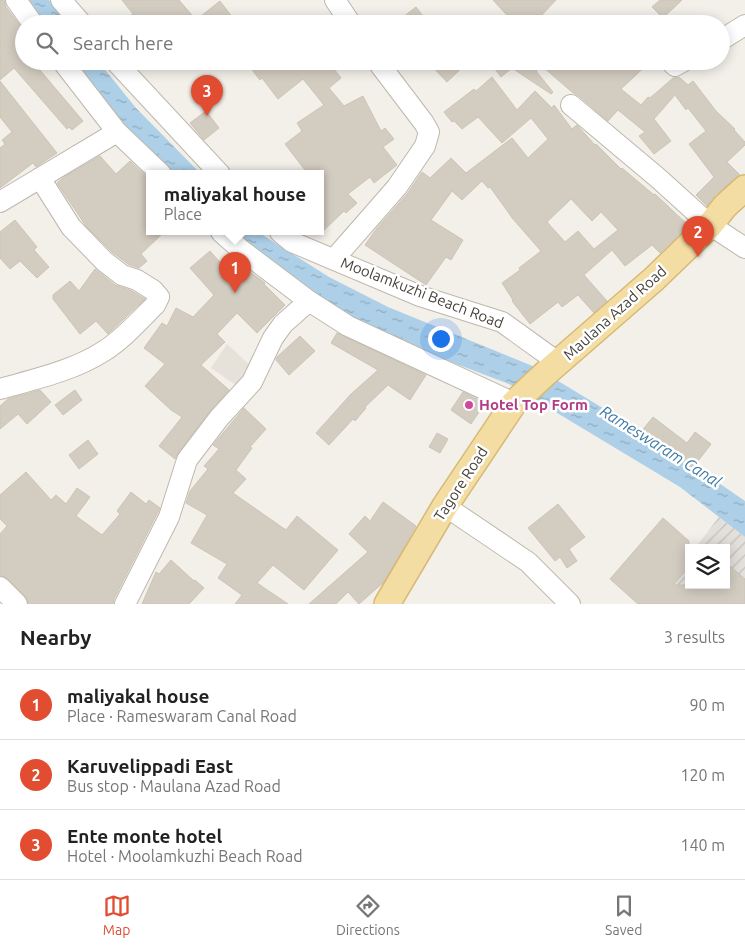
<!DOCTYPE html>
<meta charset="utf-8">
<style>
body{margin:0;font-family:Ubuntu,sans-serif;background:#f6f6f6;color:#222}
.controls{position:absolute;right:15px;bottom:15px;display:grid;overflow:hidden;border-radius:0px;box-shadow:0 2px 12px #0003}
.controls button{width:45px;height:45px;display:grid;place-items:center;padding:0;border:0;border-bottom:1px solid #e0e0e0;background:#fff;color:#222;font:25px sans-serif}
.you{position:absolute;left:440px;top:338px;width:18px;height:18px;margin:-12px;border:4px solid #fff;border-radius:50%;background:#1a73e8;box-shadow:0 0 0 8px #1a73e833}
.badge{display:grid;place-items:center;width:32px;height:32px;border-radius:50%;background:#e24d32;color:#fff;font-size:16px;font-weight:700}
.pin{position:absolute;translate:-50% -41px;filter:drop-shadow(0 1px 2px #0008)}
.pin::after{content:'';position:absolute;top:26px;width:18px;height:15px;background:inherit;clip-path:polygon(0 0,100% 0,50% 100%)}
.popup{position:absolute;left:146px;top:170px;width:178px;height:65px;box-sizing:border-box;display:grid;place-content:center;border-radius:0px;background:#fff;filter:drop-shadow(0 1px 4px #0005);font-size:16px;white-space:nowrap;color:#767676}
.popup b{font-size:19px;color:#222}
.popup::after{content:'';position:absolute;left:50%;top:100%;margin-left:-10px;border:10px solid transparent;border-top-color:#fff}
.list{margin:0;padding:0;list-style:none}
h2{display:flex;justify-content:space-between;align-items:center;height:65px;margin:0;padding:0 20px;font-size:21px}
h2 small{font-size:16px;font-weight:400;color:#767676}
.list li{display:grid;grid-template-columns:32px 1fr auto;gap:15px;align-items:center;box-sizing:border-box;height:70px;padding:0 20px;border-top:1px solid #e0e0e0}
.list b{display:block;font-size:19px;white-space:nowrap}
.list p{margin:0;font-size:16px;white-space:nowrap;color:#767676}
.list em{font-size:16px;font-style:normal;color:#767676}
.icon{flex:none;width:28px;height:28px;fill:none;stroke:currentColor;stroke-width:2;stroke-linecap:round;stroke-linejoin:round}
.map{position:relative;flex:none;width:745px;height:604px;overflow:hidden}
.search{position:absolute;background:#fff;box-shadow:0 2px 12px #0003;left:15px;right:15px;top:15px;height:55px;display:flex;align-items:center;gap:12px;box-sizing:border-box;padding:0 18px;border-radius:28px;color:#767676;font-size:19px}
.sheet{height:275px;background:#fff}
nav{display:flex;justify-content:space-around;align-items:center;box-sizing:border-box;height:70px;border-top:1px solid #e0e0e0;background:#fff;font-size:14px;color:#767676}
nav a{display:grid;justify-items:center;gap:2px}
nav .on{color:#e24d32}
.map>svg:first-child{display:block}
.residential{fill:#e6e2d9}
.industrial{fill:url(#industrial-furrows)}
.water{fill:url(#water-ripples)}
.building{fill:#d3ccc1;stroke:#cdc4b5;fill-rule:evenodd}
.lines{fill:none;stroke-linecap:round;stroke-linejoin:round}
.minor-casing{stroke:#beb8ad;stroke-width:22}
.major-casing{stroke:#d7b974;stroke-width:28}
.minor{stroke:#fff;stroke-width:20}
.major{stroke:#f3dda3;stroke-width:25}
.hotel-dot{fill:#d1479c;stroke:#fff;stroke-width:2}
.labels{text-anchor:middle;stroke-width:5;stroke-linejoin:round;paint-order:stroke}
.street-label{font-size:15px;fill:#464139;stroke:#fff}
.hotel-label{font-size:15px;font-weight:bold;fill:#b23c85;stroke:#fff;text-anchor:start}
.water-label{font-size:16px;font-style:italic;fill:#3e7aa6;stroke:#fff}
</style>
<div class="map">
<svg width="745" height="604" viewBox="0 0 745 604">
<defs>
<pattern id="industrial-furrows" width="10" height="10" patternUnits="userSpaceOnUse" patternTransform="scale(1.25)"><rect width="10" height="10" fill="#e3dfdb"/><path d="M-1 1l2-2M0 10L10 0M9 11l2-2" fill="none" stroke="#c4c1bd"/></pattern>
<pattern id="water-ripples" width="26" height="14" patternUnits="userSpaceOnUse" patternTransform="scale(1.25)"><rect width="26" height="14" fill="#add0e8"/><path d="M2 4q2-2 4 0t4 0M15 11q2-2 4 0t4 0" fill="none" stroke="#8faabd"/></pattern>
</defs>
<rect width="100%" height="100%" fill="#f3f0ea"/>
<polygon class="residential" points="227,344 255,370 240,388 211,368"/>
<polygon class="industrial" points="719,517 745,537 745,604 653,604 689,556 689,585 726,585 726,548 695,548"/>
<g class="water">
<polygon points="22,0 49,0 68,24 40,24"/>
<polygon points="69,61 98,61 136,108 201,174 170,174 118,125"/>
<polygon points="229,232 258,232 329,277 388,307 535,367 659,442 745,501 745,537 680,487 509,384 351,324"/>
</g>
<g class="building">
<polygon points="0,0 4,0 6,7 24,31 24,61 35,61 40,68 39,69 83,121 72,130 69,127 67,129 14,68 0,80"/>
<polygon points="122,0 179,0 196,20 220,1 232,17 223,24 138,24 131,15 133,14"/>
<polygon points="493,0 556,0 540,17 548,24 515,24"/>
<polygon points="660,0 682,0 663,18 652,7"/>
<polygon points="416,7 429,24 394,24"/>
<polygon points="245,61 328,61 341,78 329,88 344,106 363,96 381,131 385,128 394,139 383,147 397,165 374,183 370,177 348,194 357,203 346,213 344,211 320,234 320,174 308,174 285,144 302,131 297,123 324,105 303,79 278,99 262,78 260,80"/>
<polygon points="427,61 469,61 447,82"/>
<polygon points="489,61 651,61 621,89 641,105 648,97 650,98 673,78 679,77 688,85 693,81 716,111 735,129 734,130 745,142 745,145 727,162 740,175 715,195 707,206 696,195 714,177 689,144 706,131 688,108 686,110 675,95 654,119 671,141 654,154 639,136 645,132 618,110 608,121 579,96 573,93 542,66 536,71 553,92 551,94 512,68 501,77"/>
<path d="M492,77l25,33 18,-19 17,17 2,-3 18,24 5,-4 18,20 1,-1 25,25 1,-1 32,27 1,-1 34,32 -29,27 -8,-8 -27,21 -13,-16 -28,25 23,26 -13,12 -16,-18 -16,12 -4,-5 -28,22 -18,-23 1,-1 -11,-17 18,-13 -1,-2 22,-17 -28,-32 -23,-32 -2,1 -6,-7 -20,19 -10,-9 -21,29 32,20 -12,20 -5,-3 -20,28 -61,-40 12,-17 30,-34 15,-22 8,6 21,-20 15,15 46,-35 16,20 20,-19 -17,-21 -29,25 -24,-26 -16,12 -8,-8 -2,1 -8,-10 30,-23 2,2zM571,199l21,22 9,-9 17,18 -24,19 -16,-18 -13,11 -18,-20z"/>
<polygon points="0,81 57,153 36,167 33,163 0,188 0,148 5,144 2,140 12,132 0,117"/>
<polygon points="206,111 219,128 204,140 190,123"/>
<polygon points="100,156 116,174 130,161 150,180 150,232 164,232 141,254 147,261 139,268 128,264 112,252 86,226 57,183 64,177"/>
<polygon points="15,220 37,247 34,250 49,267 37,278 20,261 10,269 0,258 0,232"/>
<polygon points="210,251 232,276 242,266 265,283 264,284 285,305 257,333 237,313 217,334 225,342 201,365 229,390 210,411 178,453 175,459 159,446 182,417 171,410 145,386 165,364 144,348 162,323 167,326 176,308 193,317 214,295 190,268"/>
<polygon points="95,269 115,285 132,291 145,299 108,334 96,321 80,334 53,299 53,295 70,281 79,291"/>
<polygon points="337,333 426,375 410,400 388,385 365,407 366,408 355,421 353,419 329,445 316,433 351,394 378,370 331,343"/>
<polygon points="300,336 315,351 289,375 276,360 277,357"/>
<polygon points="40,390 51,402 27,424 18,414 0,429 0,406 8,399"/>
<polygon points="75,390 82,400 63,415 55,405"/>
<polygon points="463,392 485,403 471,424 451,410"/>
<polygon points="244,408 266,429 250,447 252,448 236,470 246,479 233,493 286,530 297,516 338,550 304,590 273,565 257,583 288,604 235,604 242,595 218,578 227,564 191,543 207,515 186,503 190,491 208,469 204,466 219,449 213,445"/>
<polygon points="653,417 687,443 695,432 711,444 691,470 641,432"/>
<polygon points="437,433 448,439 440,453 429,447"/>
<polygon points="88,440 98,454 79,469 69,455"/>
<polygon points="26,472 51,500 56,495 66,504 77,488 90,497 76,516 102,535 120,514 117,511 131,492 146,504 149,500 160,508 114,599 113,604 29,604 25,596 8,579 0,575 0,534 7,526 0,519 0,495"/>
<polygon points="383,502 416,526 384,582 359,604 348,592 336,604 309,604 368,552 349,534 365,516 370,521"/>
<polygon points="558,504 585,537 569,549 577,561 567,568 560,557 555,561 528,528"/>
<polygon points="663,518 689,541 689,567 673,585 726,585 726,563 745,579 745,604 638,604 610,579"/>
<polygon points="171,560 194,581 195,580 204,588 189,604 142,604 156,572 159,574"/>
</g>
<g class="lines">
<defs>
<g id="minor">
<polyline points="16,0 33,24"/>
<polyline points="61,0 82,24"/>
<polyline points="335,0 351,24"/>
<polyline points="721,40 745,25"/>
<polyline points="62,61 117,132 161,174"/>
<polyline points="115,61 220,174"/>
<polyline points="670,61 675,66 684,61"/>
<polyline points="571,105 658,178 710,225 745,248"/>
<polyline points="0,202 117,132"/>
<polyline points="221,232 240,249 309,301 348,326 514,403"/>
<polyline points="280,232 292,242 420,296 502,322 559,363"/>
<polyline points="334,259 397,187 425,146 429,132 424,123 377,61"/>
<path d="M0,389c35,-10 73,-18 104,-38 19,-12 35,-30 51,-46l4,-8 -6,-7 -16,-10 -15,-5 -18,-14 -33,-34 -31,-49"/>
<polyline points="445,506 528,562 570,604"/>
<polyline points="0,587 17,604"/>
<polyline points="125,604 169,517 187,460 219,418 252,382 273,338 283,324 309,301"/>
</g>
<polyline id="major" points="387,604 445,506 514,403 546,373 654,279 710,225 725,206 745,188"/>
</defs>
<use href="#minor" class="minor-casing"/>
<use href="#major" class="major-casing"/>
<use href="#minor" class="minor"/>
<use href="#major" class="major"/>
</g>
<circle class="hotel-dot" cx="469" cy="405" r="5"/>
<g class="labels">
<g class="street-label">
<text transform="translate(422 293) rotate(21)" y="5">Moolamkuzhi Beach Road</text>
<text transform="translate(615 313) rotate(-42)" y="5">Maulana Azad Road</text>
<text transform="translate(461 484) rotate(-57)" y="5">Tagore Road</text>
</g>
<g class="hotel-label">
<text x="479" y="410">Hotel Top Form</text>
</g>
<g class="water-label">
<text transform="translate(661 446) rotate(32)" y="6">Rameswaram Canal</text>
</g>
</g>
</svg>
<div class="controls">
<button><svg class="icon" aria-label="layers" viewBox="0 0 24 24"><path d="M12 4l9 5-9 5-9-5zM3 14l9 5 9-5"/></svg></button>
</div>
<div class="you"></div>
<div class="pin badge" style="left:235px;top:293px">1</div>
<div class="popup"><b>maliyakal house</b>Place</div>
<div class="pin badge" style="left:698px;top:257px">2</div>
<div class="pin badge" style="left:207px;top:116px">3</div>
<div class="search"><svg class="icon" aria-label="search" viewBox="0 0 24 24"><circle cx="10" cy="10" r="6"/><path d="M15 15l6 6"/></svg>Search here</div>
</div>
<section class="sheet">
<h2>Nearby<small>3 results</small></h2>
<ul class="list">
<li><span class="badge">1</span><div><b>maliyakal house</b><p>Place · Rameswaram Canal Road</p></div><em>90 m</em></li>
<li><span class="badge">2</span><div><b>Karuvelippadi East</b><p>Bus stop · Maulana Azad Road</p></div><em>120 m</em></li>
<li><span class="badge">3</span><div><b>Ente monte hotel</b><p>Hotel · Moolamkuzhi Beach Road</p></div><em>140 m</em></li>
</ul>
</section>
<nav>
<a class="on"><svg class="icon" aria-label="map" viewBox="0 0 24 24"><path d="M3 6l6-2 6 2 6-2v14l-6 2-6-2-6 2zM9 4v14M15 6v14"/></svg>Map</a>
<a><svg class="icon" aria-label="directions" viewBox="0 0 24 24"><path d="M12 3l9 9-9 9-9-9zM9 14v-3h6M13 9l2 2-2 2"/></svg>Directions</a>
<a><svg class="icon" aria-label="saved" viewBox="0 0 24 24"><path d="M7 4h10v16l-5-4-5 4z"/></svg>Saved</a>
</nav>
